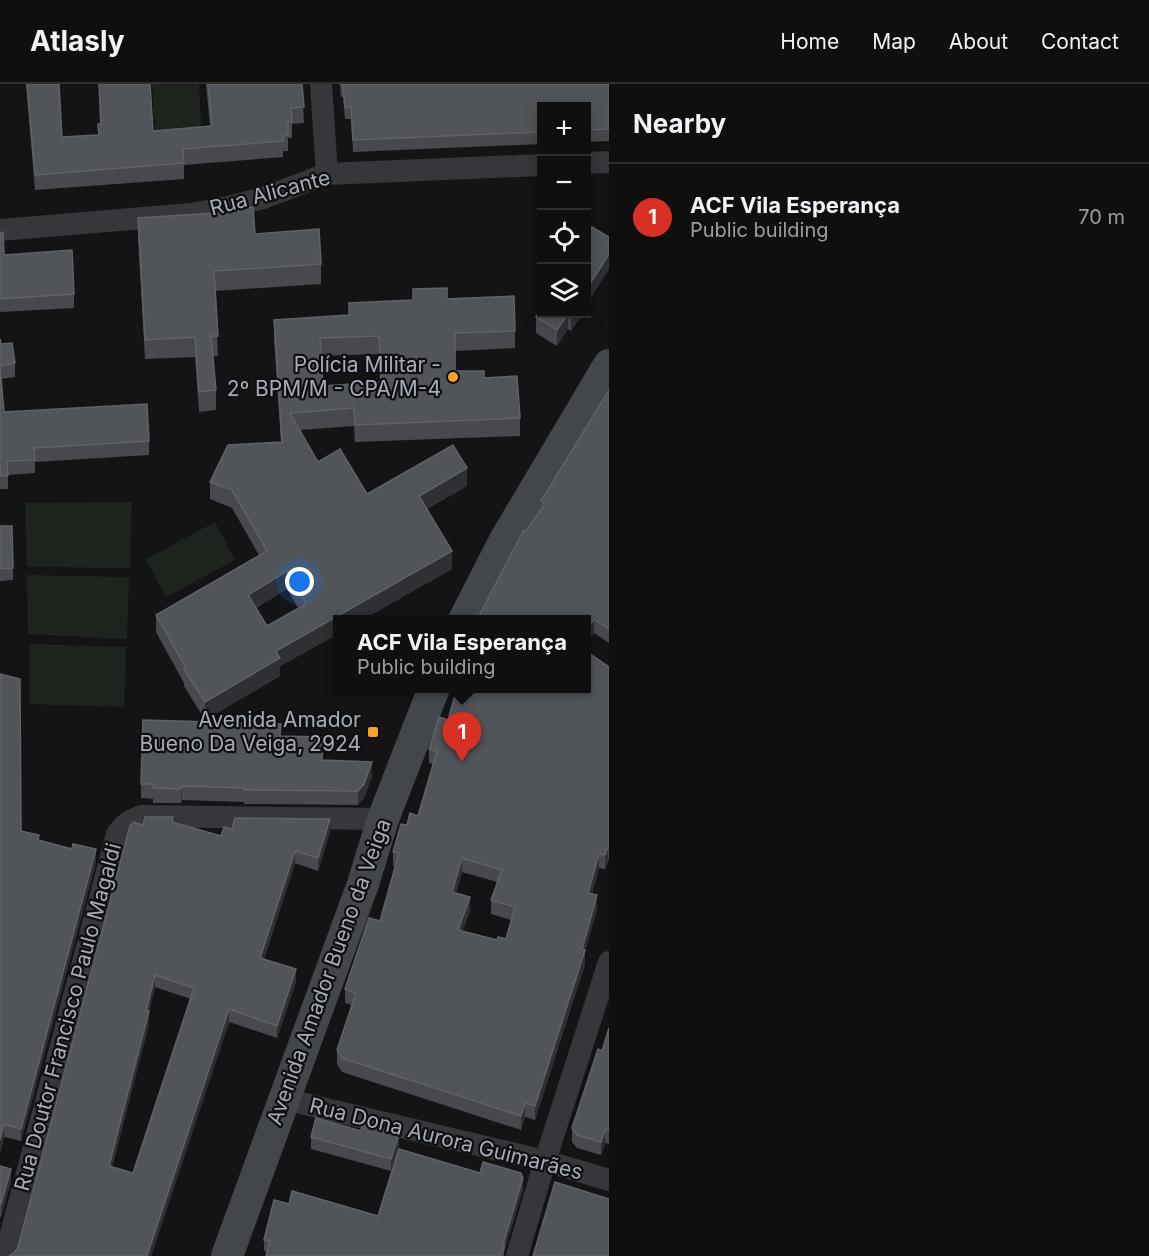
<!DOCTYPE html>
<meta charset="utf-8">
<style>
body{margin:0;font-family:Inter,sans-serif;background:#1d1d1e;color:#f1f3f6}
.controls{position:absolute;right:18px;top:18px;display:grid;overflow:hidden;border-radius:0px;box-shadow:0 3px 15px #0003}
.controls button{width:54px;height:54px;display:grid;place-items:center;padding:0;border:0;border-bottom:2px solid #2f2f30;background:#0f0f10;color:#f1f3f6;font:30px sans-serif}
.you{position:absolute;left:300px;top:498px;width:21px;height:21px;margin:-15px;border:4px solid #fff;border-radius:50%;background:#1a73e8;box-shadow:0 0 0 9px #1a73e833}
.badge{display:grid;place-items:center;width:39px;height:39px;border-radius:50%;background:#d93025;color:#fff;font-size:20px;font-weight:700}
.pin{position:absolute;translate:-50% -50px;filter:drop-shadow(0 2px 3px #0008)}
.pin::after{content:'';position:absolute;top:32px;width:21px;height:18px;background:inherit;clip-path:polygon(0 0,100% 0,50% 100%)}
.popup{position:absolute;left:333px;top:531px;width:258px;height:78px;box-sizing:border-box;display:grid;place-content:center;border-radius:0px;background:#0f0f10;filter:drop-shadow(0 2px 4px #0005);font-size:20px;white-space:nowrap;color:#9b9c9f}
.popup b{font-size:22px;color:#f1f3f6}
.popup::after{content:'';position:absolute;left:50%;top:100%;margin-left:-12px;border:12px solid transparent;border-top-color:#0f0f10}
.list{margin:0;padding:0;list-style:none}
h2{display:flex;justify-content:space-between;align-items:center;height:78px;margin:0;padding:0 24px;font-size:26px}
h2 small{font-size:20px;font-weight:400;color:#9b9c9f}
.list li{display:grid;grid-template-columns:39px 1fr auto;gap:18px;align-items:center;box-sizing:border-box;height:108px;padding:0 24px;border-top:2px solid #2f2f30}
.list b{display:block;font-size:22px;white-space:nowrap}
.list p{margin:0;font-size:20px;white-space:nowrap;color:#9b9c9f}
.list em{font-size:20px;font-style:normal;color:#9b9c9f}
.icon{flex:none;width:33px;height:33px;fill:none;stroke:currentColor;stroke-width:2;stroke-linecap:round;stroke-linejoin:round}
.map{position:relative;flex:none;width:609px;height:1172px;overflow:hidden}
header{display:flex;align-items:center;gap:36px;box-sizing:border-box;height:84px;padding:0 30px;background:#0f0f10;border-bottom:2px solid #2f2f30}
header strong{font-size:28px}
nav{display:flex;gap:33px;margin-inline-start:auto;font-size:21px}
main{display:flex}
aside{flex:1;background:#0f0f10}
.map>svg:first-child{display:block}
.green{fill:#1c241d}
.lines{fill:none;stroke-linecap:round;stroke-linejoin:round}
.minor{stroke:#35373b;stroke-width:22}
.secondary{stroke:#43464b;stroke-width:32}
.wall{fill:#47494e;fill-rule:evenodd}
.shaded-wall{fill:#2e3033}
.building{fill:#515459;stroke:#5f6268;stroke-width:1.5;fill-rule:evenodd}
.poi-dot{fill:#f6a12c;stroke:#0f0f11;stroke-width:2}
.labels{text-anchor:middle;stroke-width:4.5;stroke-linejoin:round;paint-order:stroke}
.street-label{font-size:21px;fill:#a6acb7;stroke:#0f0f11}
.poi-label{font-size:21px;fill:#a6acb7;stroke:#0f0f11;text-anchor:end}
</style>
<header>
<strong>Atlasly</strong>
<nav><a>Home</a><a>Map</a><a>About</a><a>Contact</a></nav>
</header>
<main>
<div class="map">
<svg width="609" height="1172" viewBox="0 0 609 1172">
<rect width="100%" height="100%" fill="#141416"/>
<g class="green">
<polygon points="152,0 199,0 202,54 156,58"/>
<polygon points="132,418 130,484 27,483 25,419"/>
<polygon points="215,438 235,476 166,513 146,475"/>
<polygon points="27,491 129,493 127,555 28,550"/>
<polygon points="29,560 126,563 124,623 30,620"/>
</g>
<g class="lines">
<g class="minor">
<polyline points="321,0 327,90"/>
<polyline points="586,79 609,78"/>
<polyline points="0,146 190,130 229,123 263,114 327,90 542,81"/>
<polyline points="284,1015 545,1077 609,1096"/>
<path d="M5,1172l112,-422c7,-10 13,-14 24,-18l242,3"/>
<polyline points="517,1172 545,1077 609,878"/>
</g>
<g class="secondary">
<polyline points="464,536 505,456 609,281"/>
<polyline points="227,1172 363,800 383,735 434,604"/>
</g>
</g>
<g class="wall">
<polygon points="26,0 59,0 62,53 98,51 98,40 100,40 99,0 153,47 210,42 206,0 302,0 304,39 292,40 292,54 288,54 288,67 283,67 283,73 184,81 184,95 35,106"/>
<polygon points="340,0 609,0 609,57 586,58 586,22 542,22 542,60 353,68 351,35 345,35 343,13 341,13"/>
<polygon points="138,134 255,150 321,180 321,200 215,207 218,272 213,272 216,306 216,326 199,328 195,273 145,275 138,153"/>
<polygon points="0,149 4,171 74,210 74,224 0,228"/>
<path d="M447,215l68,32v17l-60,3v20l29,7 36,40v18l-165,6 -1,-16 -54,4 18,32 49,32 100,-8 -40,23 25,60 -90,51h-24v14l-58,32v10l-75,44 -21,-34v-3l-28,-51v-17l103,-60 -27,-47 -22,-9v-17l71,-40 -7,-105v-17l75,-5v-12zM379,270l1,28 -57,4 -2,-30zM287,505l11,19 -31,18 -11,-18z"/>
<polygon points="542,225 582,230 571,247 568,245 557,262 536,249 536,233"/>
<polygon points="0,255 1,260 15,279 15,293 1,295 4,328 149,357 149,371 35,378 35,389 8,391 8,405 0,405"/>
<polygon points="609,306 609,559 594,549 586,560 586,536 480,530 526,447 541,426 541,417"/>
<polygon points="0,442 13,484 13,496 0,497"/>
<path d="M609,583v191l-4,11 -6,-1 -7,26 5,15 -12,42v13l-50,156 -10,-3 -4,13 -179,-58 -5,-8v-14l15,-45 -7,-2v-14l35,-68 15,-55h-2v-14l14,-27 11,-9 15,-52 -4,-1v-14l19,-29 8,-26 -5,-1v-5h135zM462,788l35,10 -6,18v14l20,6 -5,19 -9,1 -35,-9 8,-20 -14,-18z"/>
<polygon points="0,590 21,747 39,756 96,778 21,1057 4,1053 0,1069"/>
<polygon points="281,652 323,676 372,692 364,714 358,721 244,720 244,718 182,716 181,719 153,719 153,715 141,714 141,700"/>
<path d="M173,738l48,14 11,-7 98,3 -12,39 -23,-8 -31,96 32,23 -19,56 -48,-16 -78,234h-142l6,-4 3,-5 125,-422zM155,903l36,12 -58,174 -21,-6 37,-143v-13z"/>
<polygon points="609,944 609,1060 605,1059 601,1071 577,1064 572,1058 572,1044 602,967"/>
<polygon points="361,1047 399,1062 391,1087 311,1065 311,1053"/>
<polygon points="0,1082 11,1097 1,1133 0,1133"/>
<polygon points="523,1105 504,1168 504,1172 266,1172 267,1168 264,1167 264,1156 289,1120 378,1132"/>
</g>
<g class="shaded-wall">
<polygon points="609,170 609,185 586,222 586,206"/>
<polygon points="568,230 568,245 557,262 557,246"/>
<polygon points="572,230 582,230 571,247 571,231"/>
<polygon points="467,384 467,402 419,429 419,412"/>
<polygon points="452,467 452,485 362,536 338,536 338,550 280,582 280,592 205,636 205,618 276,567"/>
<polygon points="287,487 287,505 248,528 248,511"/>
<polygon points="594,535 594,549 586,560 586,546"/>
<polygon points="372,678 372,692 364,714 358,721 358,707"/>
<polygon points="182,702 182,716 181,719 181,705"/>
<polygon points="330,735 330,748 318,787 318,774"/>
<polygon points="608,760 608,774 605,785 605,771"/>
<polygon points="96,765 96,778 21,1057 21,1045"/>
<polygon points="295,767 295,779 260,886 260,874"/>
<polygon points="599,770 599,784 588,823 588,809"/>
<polygon points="462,774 462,788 452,821 452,808"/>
<polygon points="597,811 597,825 585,867 585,880 535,1036 535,1022 582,865"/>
<polygon points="470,813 470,827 458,860 458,846"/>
<polygon points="296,885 296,898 277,954 277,942"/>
<polygon points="155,891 155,903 146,939 146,927"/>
<polygon points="229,925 229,938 151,1172 147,1172"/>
<polygon points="149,927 149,940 109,1095 109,1082"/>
<polygon points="525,1019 525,1033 521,1046 521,1032"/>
<polygon points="4,1040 4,1053 0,1069 0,1056"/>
<polygon points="605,1046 605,1059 601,1071 601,1058"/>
<polygon points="399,1050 399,1062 391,1087 391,1075"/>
<polygon points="11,1085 11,1097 1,1133 1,1120"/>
<polygon points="523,1094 523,1105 504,1168 504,1157"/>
</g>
<g class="building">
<polygon points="27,0 59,0 62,53 99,51 98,40 101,40 99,0 150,0 153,47 212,42 208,0 302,0 304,23 291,24 292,38 288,38 288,51 283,52 283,57 183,65 184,79 35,91"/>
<polygon points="340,0 609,0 609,45 586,46 586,22 542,22 542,48 353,56 351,23 345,23 343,1"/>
<polygon points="253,123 255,150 319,145 321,180 214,187 218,252 211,252 216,306 199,308 195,253 145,256 138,134 230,128 230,125"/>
<polygon points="592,143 609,153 609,170 586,206 586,152"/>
<polygon points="3,148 4,171 72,166 74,210 0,215 0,149"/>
<path d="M447,204v11l67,-3 1,35 -60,2v38h29v7l33,-2 3,42 -165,7 -1,-17 -64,5 28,49 22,-13 27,45 86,-49 14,23 -48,28 33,55 -176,100 4,7 -75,44 -21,-33 2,-1 -30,-53 111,-64 -35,-61 -22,-8 18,-37 54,-3 -8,-122 75,-5v-12l64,-3v-11zM379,252l2,46 -58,4 -3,-48zM287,487l19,33 -39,22 -19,-31z"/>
<polygon points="542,225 542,230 568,230 557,246 536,233"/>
<polygon points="0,255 1,260 12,259 15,279 0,282 4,328 147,320 149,357 34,364 35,376 7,377 8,391 0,392"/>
<polygon points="609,306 609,545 594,535 586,546 586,536 475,536 480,530 521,451 524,446 526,447 545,420 541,417"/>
<polygon points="0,442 12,442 13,484 0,485"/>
<path d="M586,567l23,16v177l-4,11 -6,-1 -11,39 9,2 -15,54 3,1 -50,156 -10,-3 -4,13 -179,-58 -5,-8 19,-57 -11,-4 24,-71 11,3 19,-68 -6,-1 8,-28 6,1 3,-12 8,3 19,-65 -8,-2 10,-32 9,3 9,-32h129zM462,774l40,12 -11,30 24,7 -9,32 -8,-2 -1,3 -39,-10 12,-33 -18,-5z"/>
<polygon points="0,590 20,595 21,747 39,751 38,756 72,765 73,760 96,765 21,1045 4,1040 0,1056"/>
<polygon points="143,636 281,640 280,652 323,653 322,676 372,678 364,700 358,707 244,706 245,704 182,702 181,705 153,704 154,700 141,700"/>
<path d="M145,733h28l-1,5 49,14 3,-9 8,2 3,-11 95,1 -12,39 -23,-7 -35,107 36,11 -19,57 -48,-17 -82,247h-138l6,-4 3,-5 112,-421 4,-4 9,3zM155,891l39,13 -61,185 -24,-7 40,-155h-3z"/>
<polygon points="609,944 609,1047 605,1046 601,1058 577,1051 572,1044 598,965 602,967"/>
<polygon points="316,1034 361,1047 363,1038 399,1050 391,1075 311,1053"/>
<polygon points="399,1065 480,1089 483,1078 521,1089 523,1094 504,1157 504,1164 500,1172 266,1172 270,1157 264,1156 274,1116 289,1120 292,1107 378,1132"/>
<polygon points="0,1082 11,1085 1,1120 0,1120"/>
<polygon points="555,1098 609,1115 609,1172 533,1172"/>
</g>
<g class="poi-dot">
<circle cx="453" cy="293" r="6"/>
<rect x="367" y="642" width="12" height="12" rx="3"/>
</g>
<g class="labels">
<g class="street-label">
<text transform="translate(270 109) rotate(-15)" y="7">Rua Alicante</text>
<text transform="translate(329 888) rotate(-70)" y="7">Avenida Amador Bueno da Veiga</text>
<text transform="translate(68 933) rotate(-75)" y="7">Rua Doutor Francisco Paulo Magaldi</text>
<text transform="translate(446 1055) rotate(14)" y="7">Rua Dona Aurora Guimarães</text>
</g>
<g class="poi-label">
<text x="441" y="288">Polícia Militar -<tspan x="441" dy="24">2º BPM/M - CPA/M-4</tspan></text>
<text x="361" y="643">Avenida Amador<tspan x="361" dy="24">Bueno Da Veiga, 2924</tspan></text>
</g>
</g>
</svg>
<div class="controls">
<button>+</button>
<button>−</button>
<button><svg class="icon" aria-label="locate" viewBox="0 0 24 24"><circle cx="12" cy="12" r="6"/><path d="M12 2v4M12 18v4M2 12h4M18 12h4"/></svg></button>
<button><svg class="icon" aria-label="layers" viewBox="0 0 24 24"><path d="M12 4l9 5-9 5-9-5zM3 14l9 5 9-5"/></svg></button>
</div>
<div class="you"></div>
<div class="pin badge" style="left:462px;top:678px">1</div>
<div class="popup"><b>ACF Vila Esperança</b>Public building</div>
</div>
<aside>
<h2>Nearby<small></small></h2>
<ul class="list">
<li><span class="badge">1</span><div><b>ACF Vila Esperança</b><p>Public building</p></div><em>70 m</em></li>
</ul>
</aside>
</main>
